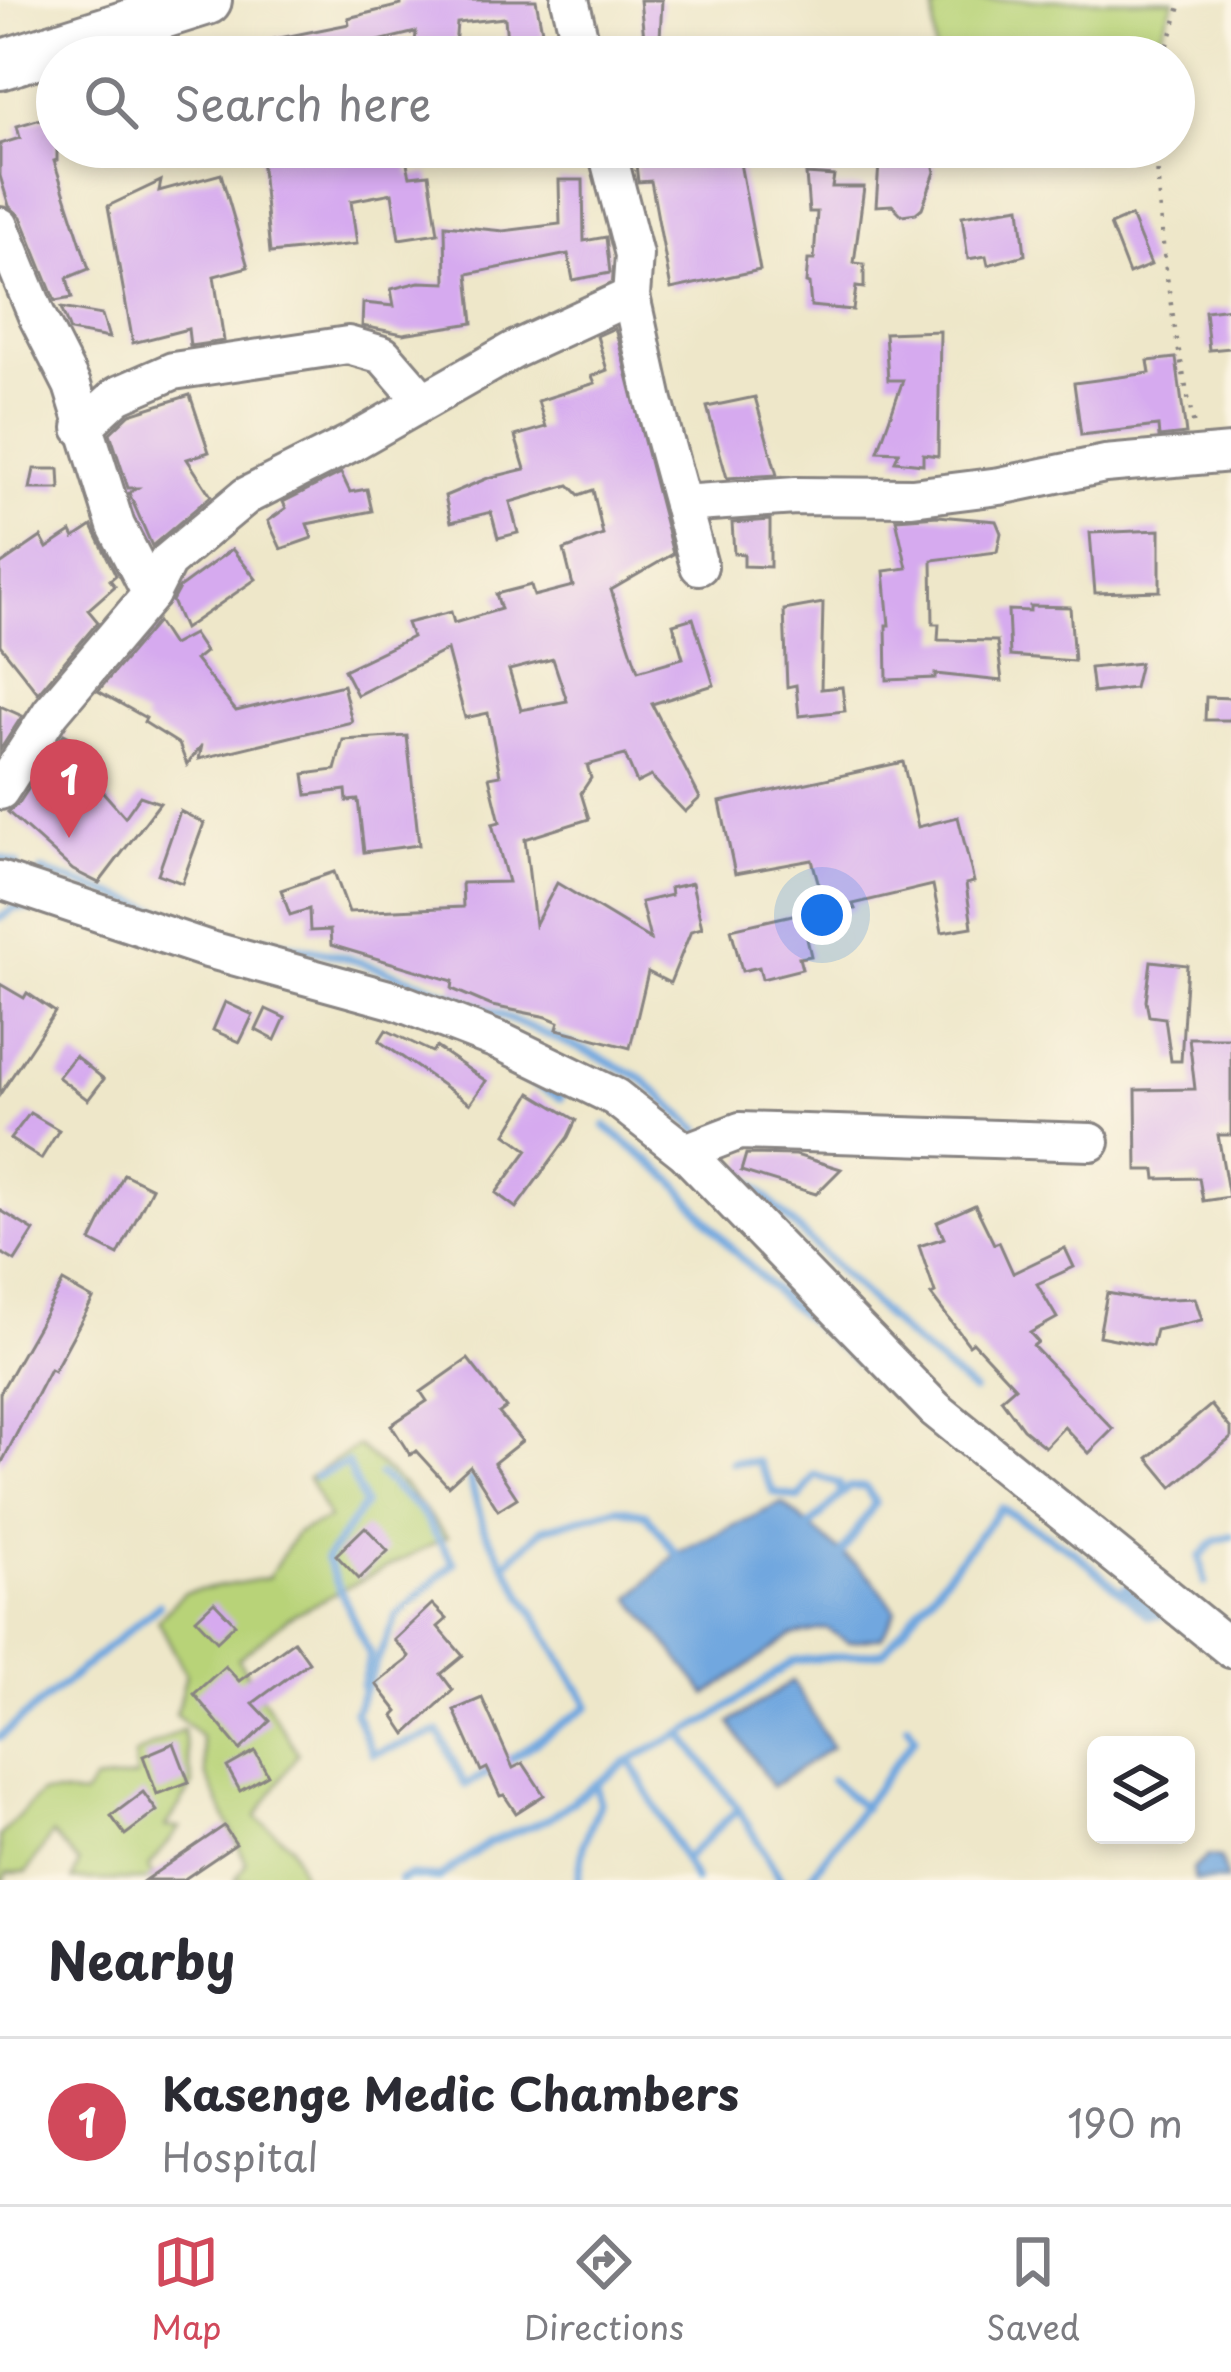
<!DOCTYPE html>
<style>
body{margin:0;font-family:"Playpen Sans",sans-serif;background:#f7f7f7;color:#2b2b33}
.controls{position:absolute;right:36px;bottom:36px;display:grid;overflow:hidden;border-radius:18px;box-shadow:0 6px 18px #0003}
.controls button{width:108px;height:108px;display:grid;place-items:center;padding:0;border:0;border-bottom:3px solid #e1e1e2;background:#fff;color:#2b2b33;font:60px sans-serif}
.you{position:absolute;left:822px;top:915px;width:42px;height:42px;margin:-30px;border:9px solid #fff;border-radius:50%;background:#1a73e8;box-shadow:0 0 0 18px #1a73e833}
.badge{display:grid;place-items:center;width:78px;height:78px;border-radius:50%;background:#d1495b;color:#fff;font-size:39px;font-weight:700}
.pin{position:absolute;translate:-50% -99px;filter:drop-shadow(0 3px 6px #0008)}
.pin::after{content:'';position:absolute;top:63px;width:42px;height:36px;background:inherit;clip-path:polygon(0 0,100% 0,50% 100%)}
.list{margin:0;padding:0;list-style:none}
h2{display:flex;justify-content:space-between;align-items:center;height:156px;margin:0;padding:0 48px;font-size:51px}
h2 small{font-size:39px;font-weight:400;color:#7c7c81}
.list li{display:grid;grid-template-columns:78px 1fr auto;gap:36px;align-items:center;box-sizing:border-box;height:168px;padding:0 48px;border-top:3px solid #e1e1e2}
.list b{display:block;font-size:45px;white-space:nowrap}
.list p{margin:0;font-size:39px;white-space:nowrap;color:#7c7c81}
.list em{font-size:39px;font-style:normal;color:#7c7c81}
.icon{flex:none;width:66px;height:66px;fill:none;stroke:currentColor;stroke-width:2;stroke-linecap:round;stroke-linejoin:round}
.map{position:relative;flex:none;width:1231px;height:1880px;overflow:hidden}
.search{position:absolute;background:#fff;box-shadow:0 6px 18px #0003;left:36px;right:36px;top:36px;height:132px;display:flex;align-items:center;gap:30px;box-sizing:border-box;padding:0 42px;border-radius:66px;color:#7c7c81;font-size:45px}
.sheet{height:324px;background:#fff}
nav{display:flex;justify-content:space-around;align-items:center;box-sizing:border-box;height:168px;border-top:3px solid #e1e1e2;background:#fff;font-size:33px;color:#7c7c81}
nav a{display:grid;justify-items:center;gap:6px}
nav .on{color:#d1495b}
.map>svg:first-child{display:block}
.green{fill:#b8d378;stroke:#6d7a5a;stroke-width:3}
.water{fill:#71a7df;stroke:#4a648d;stroke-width:3}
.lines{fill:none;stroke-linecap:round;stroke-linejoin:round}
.stream{stroke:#71a7df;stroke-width:8}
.building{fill:#d6aaef;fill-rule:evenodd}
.minor-casing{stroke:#888482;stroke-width:42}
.major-casing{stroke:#888482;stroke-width:54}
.path{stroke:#888482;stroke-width:4.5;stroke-dasharray:3 9;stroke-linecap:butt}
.minor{stroke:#fff;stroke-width:36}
.major{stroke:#fff;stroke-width:48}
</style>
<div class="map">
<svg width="1231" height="1880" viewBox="0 0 1231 1880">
<rect width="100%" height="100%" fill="#fcf5e5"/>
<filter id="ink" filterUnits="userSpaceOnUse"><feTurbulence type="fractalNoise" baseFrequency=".00833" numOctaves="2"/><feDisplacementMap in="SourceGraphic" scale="24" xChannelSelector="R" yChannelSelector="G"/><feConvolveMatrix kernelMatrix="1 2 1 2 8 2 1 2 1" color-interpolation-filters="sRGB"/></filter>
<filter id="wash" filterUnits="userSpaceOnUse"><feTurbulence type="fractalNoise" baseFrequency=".004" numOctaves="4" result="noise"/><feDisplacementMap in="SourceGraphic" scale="48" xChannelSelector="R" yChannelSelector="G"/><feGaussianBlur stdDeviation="2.7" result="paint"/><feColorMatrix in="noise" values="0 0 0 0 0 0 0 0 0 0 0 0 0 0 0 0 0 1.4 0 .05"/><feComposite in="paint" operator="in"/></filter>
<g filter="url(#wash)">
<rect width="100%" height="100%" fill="#eee7c9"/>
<g class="green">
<polygon points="953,0 1174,0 1152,57 935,57 934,9"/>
<polygon points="358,1446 405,1487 447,1537 289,1617 238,1659 298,1753 256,1817 291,1845 304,1880 235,1880 246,1863 206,1774 201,1737 176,1714 186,1674 158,1620 183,1593 268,1578 296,1533 329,1519 308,1478"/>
<polygon points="183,1729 193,1785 166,1827 180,1828 148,1868 156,1880 72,1880 79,1863 52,1834 27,1872 7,1873 5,1880 0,1880 0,1836 41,1793 84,1796 94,1782 136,1777 134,1755"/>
</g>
<g class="water">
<polygon points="782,1503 872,1578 896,1611 882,1637 848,1642 826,1628 791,1636 707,1695 631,1598 676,1553"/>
<polygon points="793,1681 832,1747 772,1787 730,1723"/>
<polygon points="1208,1856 1220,1858 1227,1880 1194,1880 1193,1869"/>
</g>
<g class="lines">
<g class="stream">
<polyline points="0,858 17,864"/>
<polyline points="42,871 210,927"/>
<polyline points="0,918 15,908 37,909"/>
<polyline points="264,939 344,957 421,982 595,1055 640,1077 699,1130"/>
<polyline points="521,1077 561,1098"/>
<polyline points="605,1126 674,1181 731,1248 784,1300 899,1397"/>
<polyline points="726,1158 906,1336 973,1391"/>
<polyline points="732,1462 758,1462 774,1492 799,1498 815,1475 839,1484 841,1494"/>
<path d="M380,1475l40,35 34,53 -57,52 -42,97 18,42 66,-22 26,53c45,-22 82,-52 124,-79l-105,-177 -14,-49"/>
<polyline points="315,1477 347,1463 364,1505 326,1559 370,1655 362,1687"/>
<polyline points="810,1526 849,1487 866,1487 875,1503 842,1553"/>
<polyline points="506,1563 543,1529 617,1508 646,1514 676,1553"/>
<polyline points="1205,1583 1200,1557 1215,1541 1231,1536"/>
<polyline points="1126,1587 1160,1615"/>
<polyline points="682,1734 738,1809 781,1880"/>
<polyline points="0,1737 159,1605"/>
<polyline points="630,1760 695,1880"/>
<polyline points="831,1780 864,1808"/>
<polyline points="684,1860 738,1809"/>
<polyline points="400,1880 409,1876 439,1878 488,1843 548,1819 630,1760 711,1719 793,1661 884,1652 1001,1508 1073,1551 1149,1616 1171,1615"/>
<polyline points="578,1880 584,1843 600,1803 596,1784"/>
<polyline points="808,1880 915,1737 908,1725"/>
</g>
</g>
<g id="blocks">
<g class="building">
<polygon points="401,0 536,0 545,46 508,54 505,18 457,23 455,47 415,44 416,32 341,50 343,57 236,57 235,47 349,24 348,18 401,5"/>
<polygon points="640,0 662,0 659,57 646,57"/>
<polygon points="57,114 57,160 54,161 89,269 67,278 72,298 55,301 21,217 9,206 0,176 0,144 20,138 17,126"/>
<polygon points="260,147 403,147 410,176 429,174 438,233 399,239 392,193 351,201 357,244 270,253"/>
<polygon points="634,147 737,147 760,270 671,289 651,181 638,182"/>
<polygon points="880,150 932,156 935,172 922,208 916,213 902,215 892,205 876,206"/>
<polygon points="221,174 248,267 214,276 224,341 190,346 188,329 133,343 108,206 161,181 159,191"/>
<polygon points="806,174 834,176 832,187 864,187 854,263 864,264 864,288 856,287 853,310 811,306 809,284 806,283 808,260 814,260 817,212 809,212"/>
<polygon points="559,180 583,180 584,241 606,237 610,273 573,280 568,254 468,274 473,323 403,334 362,326 363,303 394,306 391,289 419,282 446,283 445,225 503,231 560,224"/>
<polygon points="1020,207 1025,255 988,265 986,256 968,259 962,216"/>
<polygon points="1131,216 1151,265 1129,274 1110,225"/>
<polygon points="61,308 102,315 109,338 70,331"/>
<polygon points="1231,308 1231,348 1209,350 1205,311"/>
<path d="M615,328l58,226 -62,36 27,81 45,-13 -10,-34 20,-6 21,67 -62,19 48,94 -15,14 -34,-36 -14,7 -12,-28 -38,10 4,13 -10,15 8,26 -64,20 10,86 22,-42 93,56 -9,-37 30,-7 -1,-7 22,-5 10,45 -11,3 -21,52 -22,-11 -18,76 -73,-19 2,-7 -12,-5 -55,-11 -40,-17 1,-8 -122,-36 -1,-15 -20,1 -1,-22 -19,6 -9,-25 53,-18 15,40 114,-5 -1,-24 46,-1 -16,-58 8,-2 -11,-45 11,-2 -12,-62 -23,5 -18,-68 -90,45 -13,-25 68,-33 -5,-14 44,-11 3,11 47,-14 -5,-15 35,-9 3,11 39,-10 -9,-36 39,-15 -10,-45 -14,5 -10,-10 -59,17 8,31 -20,5 -7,-26 -40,10 -6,-26 43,-18 37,-9 -10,-33 31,-9 -8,-26 57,-18 -3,-7 15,-6 -10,-34zM553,659l14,42 -46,9 -12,-40z"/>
<polygon points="940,331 938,456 923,454 923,464 895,461 899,452 878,451 903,380 888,380 885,333"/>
<polygon points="1176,358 1186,434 1159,437 1158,426 1081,435 1074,383 1150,373 1148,361"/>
<polygon points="190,395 209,452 187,459 211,496 152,546 129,493 137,488 128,488 110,433 130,414"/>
<polygon points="755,397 777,475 727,478 707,407"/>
<polygon points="34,469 59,469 60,489 30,489"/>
<polygon points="341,473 350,492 367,489 372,511 307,524 312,538 281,549 268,521 286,508 283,502"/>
<polygon points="938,516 996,521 1001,533 997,552 932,560 933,624 939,624 938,640 997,641 1002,681 935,674 935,678 887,680 886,625 889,625 884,571 907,568 896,519"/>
<polygon points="770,520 770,567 744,566 744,554 734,553 732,523"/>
<polygon points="92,526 116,575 110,580 115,586 88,610 98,622 38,693 0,645 0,565 41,537 47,548 71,532 74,538"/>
<polygon points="1160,530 1160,591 1095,593 1090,533"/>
<polygon points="232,549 256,579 184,629 172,601 179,588"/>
<polygon points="823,603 821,689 842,687 845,711 799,716 796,685 787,687 784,610"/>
<polygon points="1030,606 1070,607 1074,661 1010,656 1008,610 1030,611"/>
<polygon points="157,622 172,645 193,634 205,652 195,660 236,711 343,685 352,722 199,759 202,745 187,765 179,744 144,722 146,718 98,691"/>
<polygon points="1140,663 1134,688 1093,693 1090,668"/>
<polygon points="1206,697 1231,698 1231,720 1205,720"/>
<polygon points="0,706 22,716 0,750"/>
<polygon points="64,734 68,736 60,743 125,817 140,796 160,803 99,883 73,870 8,812 19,803"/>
<polygon points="407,736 419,845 364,852 358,800 347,801 346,790 307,795 304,774 335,770 343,740"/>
<polygon points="903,762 918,827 958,817 974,882 966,884 972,927 942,932 933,885 853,904 855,909 828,917 812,860 735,874 720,802"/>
<polygon points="180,811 204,823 182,883 158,874"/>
<polygon points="801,913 811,956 799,958 802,969 762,979 759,967 742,971 731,929"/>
<polygon points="1151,961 1187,965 1181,1061 1171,1061 1165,1018 1149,1016 1146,1001"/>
<polygon points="0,984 24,998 27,993 55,1012 0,1094"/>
<polygon points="225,1002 253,1015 240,1042 213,1030"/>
<polygon points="266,1009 285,1018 275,1040 256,1030"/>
<polygon points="386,1030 432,1052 436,1047 486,1081 470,1104 379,1041"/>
<polygon points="1189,1038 1231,1038 1231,1135 1218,1135 1229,1197 1203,1201 1199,1178 1156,1179 1155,1170 1137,1170 1136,1090 1195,1089"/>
<polygon points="75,1056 104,1079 88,1100 58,1077"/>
<polygon points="531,1093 576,1120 568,1137 516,1208 496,1193 528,1150 506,1134"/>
<polygon points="30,1113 59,1130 41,1159 10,1139"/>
<polygon points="746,1154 796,1155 841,1169 816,1194 741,1171"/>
<polygon points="124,1174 152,1188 118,1255 91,1241"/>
<polygon points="975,1205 994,1244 999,1242 1013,1273 1065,1248 1074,1267 1037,1284 1057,1318 1030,1333 1038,1342 1033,1346 1113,1429 1089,1453 1064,1427 1045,1447 1023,1429 1001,1399 1015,1387 973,1342 969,1345 931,1295 935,1293 919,1246 944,1238 937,1222"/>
<polygon points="0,1210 34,1231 15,1261 0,1252"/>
<polygon points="63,1282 93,1299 54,1371 50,1369 0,1466 0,1393"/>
<polygon points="1107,1293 1145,1300 1195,1298 1202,1320 1156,1330 1152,1346 1099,1336"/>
<polygon points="468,1359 506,1408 499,1413 522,1441 494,1463 517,1498 498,1510 470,1466 448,1486 416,1451 410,1455 391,1425 427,1401 421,1392"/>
<polygon points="1211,1405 1231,1429 1231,1438 1172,1487 1148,1458"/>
<polygon points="365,1527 388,1551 359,1579 336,1555"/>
<polygon points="214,1602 235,1624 217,1641 196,1619"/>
<polygon points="432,1604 447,1619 438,1627 463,1656 441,1674 453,1690 406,1734 394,1716 398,1712 376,1684 407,1660 409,1656 394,1640"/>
<polygon points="294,1641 309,1662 253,1703 270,1721 240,1750 194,1694 225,1666 239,1681"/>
<polygon points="482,1698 513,1768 523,1763 544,1795 516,1813 504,1795 500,1796 487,1768 481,1771 454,1710"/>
<polygon points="174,1743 189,1782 157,1794 143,1756"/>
<polygon points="255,1751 268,1775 240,1791 227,1767"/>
<polygon points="143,1792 157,1811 125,1835 111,1816"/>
<polygon points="224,1826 236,1844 183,1880 145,1880"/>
</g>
</g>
</g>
<g filter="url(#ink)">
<use href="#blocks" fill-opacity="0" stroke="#888482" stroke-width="3"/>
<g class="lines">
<defs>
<g id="minor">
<polyline points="570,0 584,57"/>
<polyline points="606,147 634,255 631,296 654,401 699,566"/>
<polyline points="0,226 37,316 72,385 116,526 151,594 51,712 0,791"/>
<polyline points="82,428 118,395 173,371 348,345 383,355 422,400"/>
<polyline points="682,504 796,496 912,497 1000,486 1105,464 1231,453"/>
<polyline points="151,594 167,562 246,496 351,443 514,350 631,296"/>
<polyline points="0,880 207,949 396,1001 502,1042 615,1097 685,1152 935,1409 1231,1649"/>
<polyline points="685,1152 740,1131 1091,1142"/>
</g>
<polyline id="major" points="0,65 207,0"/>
</defs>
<use href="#minor" class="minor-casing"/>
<use href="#major" class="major-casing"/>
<g class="path">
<polyline points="1164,57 1182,0"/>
<path d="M1157,147c1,94 17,186 37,279"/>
</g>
<use href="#minor" class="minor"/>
<use href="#major" class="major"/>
</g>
</g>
</svg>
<div class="controls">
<button><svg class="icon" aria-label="layers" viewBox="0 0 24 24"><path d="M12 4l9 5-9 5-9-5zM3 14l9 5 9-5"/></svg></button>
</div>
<div class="you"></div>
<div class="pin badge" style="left:69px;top:838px">1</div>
<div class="search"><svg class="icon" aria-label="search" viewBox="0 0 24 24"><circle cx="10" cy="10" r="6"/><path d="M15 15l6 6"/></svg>Search here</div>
</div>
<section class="sheet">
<h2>Nearby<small></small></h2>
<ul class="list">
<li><span class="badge">1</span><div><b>Kasenge Medic Chambers</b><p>Hospital</p></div><em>190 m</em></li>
</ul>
</section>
<nav>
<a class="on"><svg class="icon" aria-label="map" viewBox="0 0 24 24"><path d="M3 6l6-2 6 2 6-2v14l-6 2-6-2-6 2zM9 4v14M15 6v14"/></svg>Map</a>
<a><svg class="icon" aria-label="directions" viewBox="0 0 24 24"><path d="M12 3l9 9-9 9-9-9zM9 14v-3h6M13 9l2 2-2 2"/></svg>Directions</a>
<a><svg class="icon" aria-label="saved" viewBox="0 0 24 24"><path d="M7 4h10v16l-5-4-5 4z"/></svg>Saved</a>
</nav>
